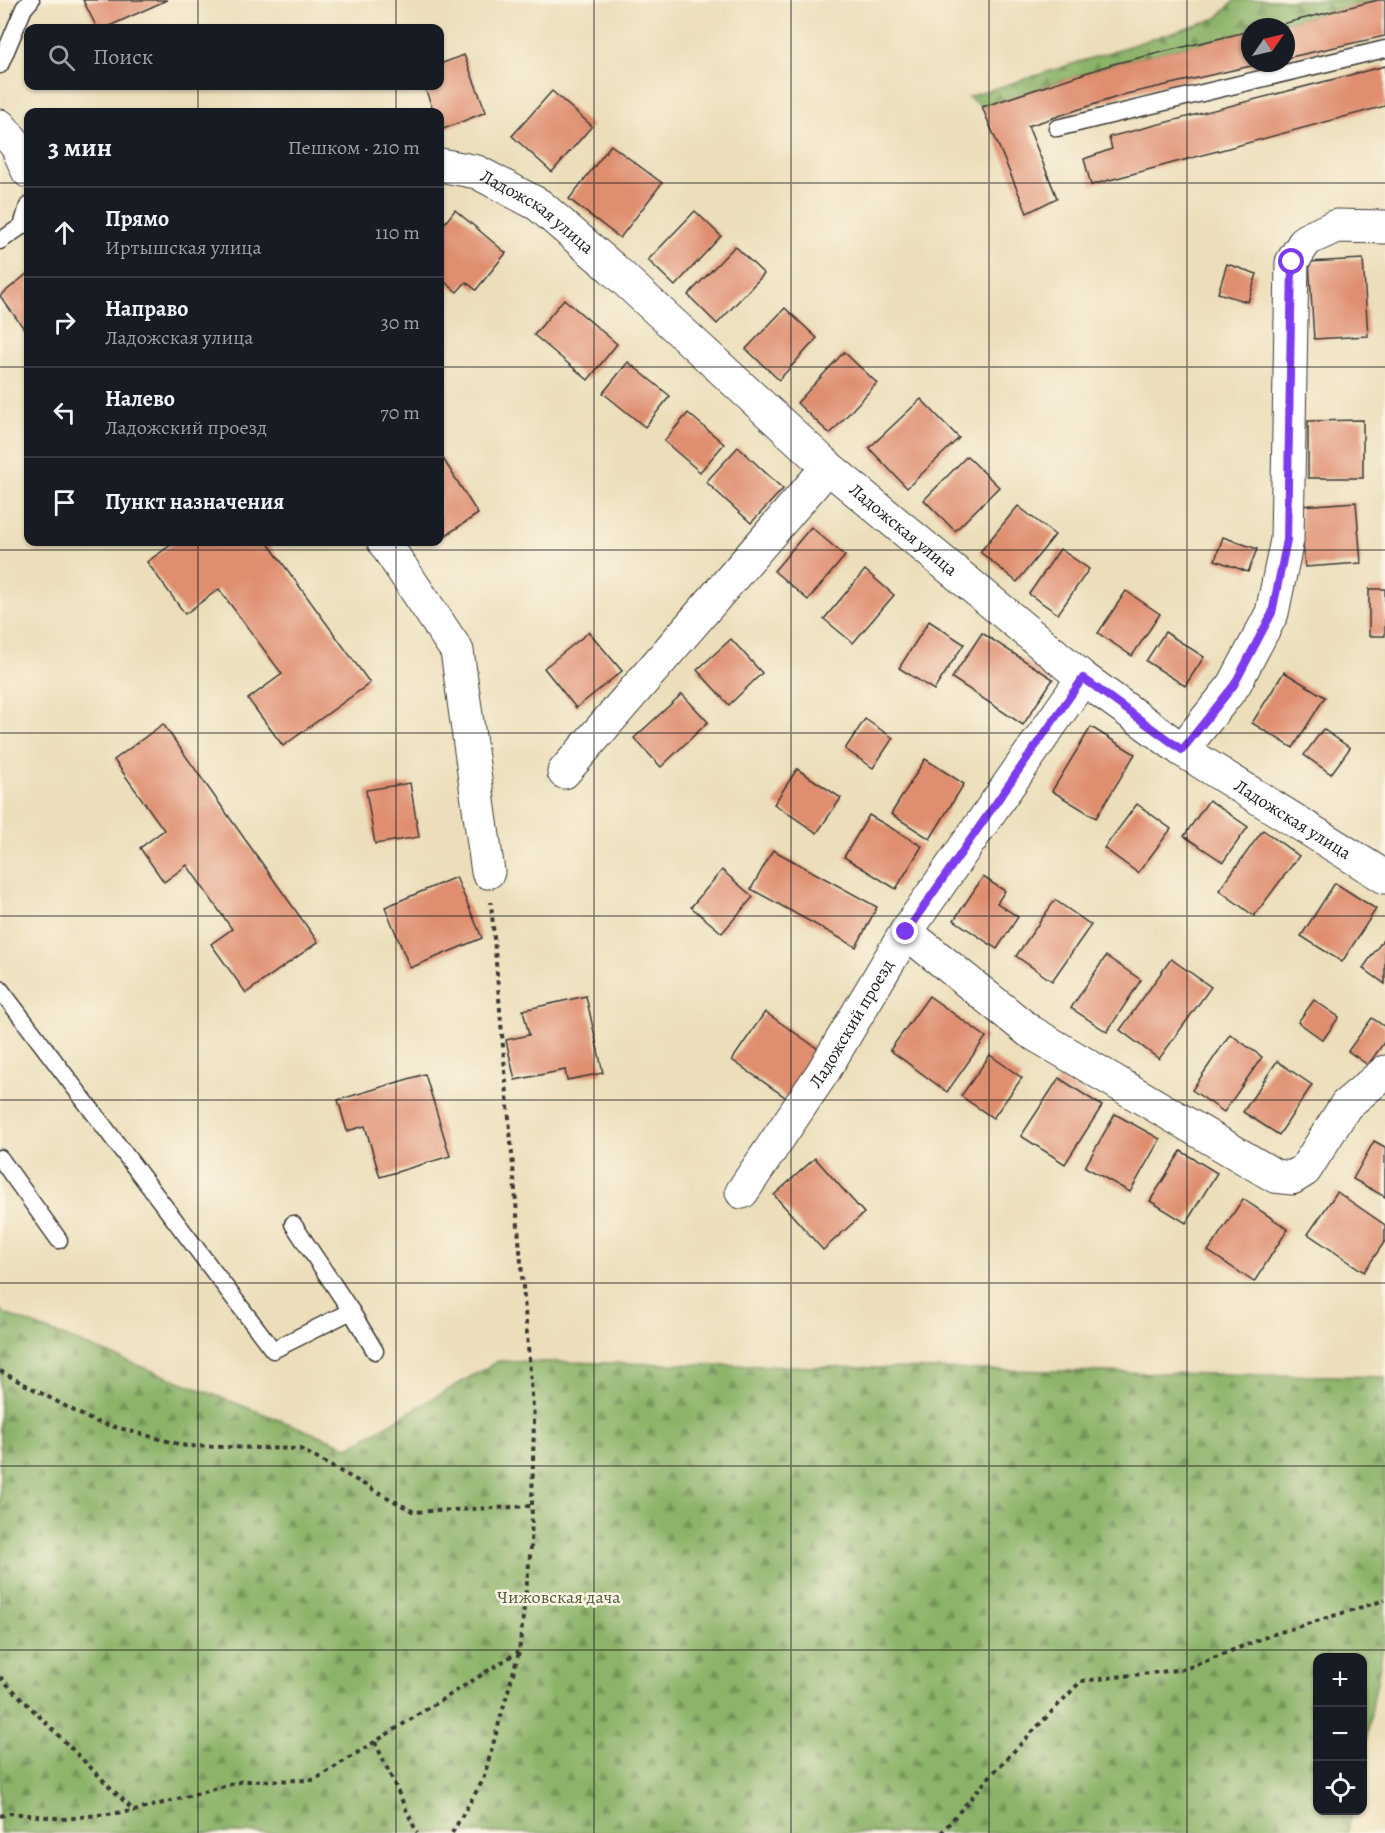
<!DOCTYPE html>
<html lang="ru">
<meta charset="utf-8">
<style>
body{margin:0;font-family:Alegreya,serif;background:#20242c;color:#f1f3f6}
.controls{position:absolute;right:18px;bottom:18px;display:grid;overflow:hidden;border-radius:12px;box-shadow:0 2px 4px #0004}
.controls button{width:54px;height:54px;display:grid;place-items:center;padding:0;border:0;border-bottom:2px solid #363941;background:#171b24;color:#f1f3f6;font:30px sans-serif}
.compass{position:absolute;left:1241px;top:18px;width:54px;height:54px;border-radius:50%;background:#171b24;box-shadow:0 2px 4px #0004;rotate:56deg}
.stop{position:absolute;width:18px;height:18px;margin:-14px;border:4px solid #7c3aed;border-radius:50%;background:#fff}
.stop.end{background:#7c3aed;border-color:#fff;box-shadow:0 2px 6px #0008}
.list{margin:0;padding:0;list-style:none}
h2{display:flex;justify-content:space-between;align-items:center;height:78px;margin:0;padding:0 24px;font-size:26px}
h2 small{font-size:20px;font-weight:400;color:#9ea1a6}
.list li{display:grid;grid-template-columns:39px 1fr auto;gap:18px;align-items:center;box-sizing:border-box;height:90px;padding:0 24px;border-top:2px solid #363941}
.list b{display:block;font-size:22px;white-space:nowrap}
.list p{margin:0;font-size:20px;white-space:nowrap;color:#9ea1a6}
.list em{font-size:20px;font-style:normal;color:#9ea1a6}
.icon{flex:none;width:33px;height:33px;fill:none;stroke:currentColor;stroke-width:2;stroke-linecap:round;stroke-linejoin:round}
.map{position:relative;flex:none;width:1385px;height:1833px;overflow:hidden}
.search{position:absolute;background:#171b24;box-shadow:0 2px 4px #0004;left:24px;top:24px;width:420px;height:66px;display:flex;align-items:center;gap:15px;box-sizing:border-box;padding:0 21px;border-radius:12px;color:#9ea1a6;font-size:22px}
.panel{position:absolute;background:#171b24;box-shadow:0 2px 4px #0004;left:24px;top:108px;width:420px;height:438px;border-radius:12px}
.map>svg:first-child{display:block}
.forest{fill:url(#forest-firs);stroke:#546842;stroke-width:1.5}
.building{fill:#df8e70}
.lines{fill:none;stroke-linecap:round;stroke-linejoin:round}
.lane-casing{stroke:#3b3934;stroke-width:19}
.street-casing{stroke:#3b3934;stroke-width:35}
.path{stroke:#3b3934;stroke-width:4;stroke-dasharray:4.5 4.5;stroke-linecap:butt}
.lane{stroke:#fff;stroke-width:16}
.street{stroke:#fff;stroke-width:33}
.route{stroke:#7c3aed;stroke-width:8}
.grid{fill:none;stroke:#1c1c1c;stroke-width:1.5;stroke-opacity:0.55}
.labels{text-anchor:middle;stroke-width:5;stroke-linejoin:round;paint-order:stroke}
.street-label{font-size:18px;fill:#1c1c1c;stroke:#fcf5e5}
.park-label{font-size:18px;fill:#505b3d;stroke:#fcf5e5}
</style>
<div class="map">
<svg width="1385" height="1833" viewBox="0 0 1385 1833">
<defs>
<pattern id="forest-firs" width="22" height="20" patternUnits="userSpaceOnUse" patternTransform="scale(1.5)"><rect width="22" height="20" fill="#8cb369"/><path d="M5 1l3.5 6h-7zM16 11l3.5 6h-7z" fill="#729156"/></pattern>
</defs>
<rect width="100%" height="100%" fill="#fcf5e5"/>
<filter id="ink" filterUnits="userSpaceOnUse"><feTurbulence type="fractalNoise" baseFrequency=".0167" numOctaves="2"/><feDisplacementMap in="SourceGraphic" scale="12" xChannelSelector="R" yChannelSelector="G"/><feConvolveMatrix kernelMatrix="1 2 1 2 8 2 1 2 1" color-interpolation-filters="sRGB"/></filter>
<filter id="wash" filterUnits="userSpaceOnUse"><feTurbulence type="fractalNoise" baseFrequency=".008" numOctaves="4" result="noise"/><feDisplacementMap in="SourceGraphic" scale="24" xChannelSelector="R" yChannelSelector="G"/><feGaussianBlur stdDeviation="1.35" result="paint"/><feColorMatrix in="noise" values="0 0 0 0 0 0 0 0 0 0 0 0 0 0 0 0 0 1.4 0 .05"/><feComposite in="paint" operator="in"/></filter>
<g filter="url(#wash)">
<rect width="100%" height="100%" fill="#ecdeba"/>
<g class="forest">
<polygon points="1235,0 1378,0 1266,27 1250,27 1250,31 1113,64 982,107 968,97 1217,18"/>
<polygon points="0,1309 3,1313 349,1447 498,1361 1385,1377 1385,1637 1363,1757 1362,1658 1318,1658 1318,1810 1352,1811 1348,1833 0,1833"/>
</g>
<g id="blocks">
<g class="building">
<polygon points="83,0 167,0 105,28 97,28"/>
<polygon points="1378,0 1385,0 1385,36 1286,58 1286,27 1270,27"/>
<polygon points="1250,31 1250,63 1260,64 1126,94 1028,126 1057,198 1027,213 982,107 1113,64"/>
<polygon points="464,55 486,112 441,130 440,112 434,112 424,86 440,86 440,64"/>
<polygon points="1385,66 1385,106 1091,185 1084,159 1112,149 1109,137"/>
<polygon points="552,91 592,126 552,172 512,136"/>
<polygon points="611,145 662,183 620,238 569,199"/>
<polygon points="455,210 506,253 476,290 466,282 457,292 440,278 440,229"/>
<polygon points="695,211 721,236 675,286 648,260"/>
<polygon points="735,246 764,274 717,324 688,295"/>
<polygon points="1363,259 1368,336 1314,339 1309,262"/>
<polygon points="1227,264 1257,274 1248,302 1218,293"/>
<polygon points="28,273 28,334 0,296"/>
<polygon points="564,299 617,344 588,380 534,335"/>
<polygon points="785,308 817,338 779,380 746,349"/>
<polygon points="844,352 877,383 830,434 797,403"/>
<polygon points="628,362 670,396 645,427 603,393"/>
<polygon points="921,399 959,438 907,488 869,448"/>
<polygon points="688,413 724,444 700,472 664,441"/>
<polygon points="1363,420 1363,478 1308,478 1308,421"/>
<polygon points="738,447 783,489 751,523 706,482"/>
<polygon points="967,456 999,487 955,531 924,500"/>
<polygon points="442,457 478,514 440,539 440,459"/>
<polygon points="1356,502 1361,563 1305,567 1300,506"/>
<polygon points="1018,506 1055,535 1017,582 980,552"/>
<polygon points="811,527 845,556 808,600 774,571"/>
<polygon points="1223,537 1257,549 1248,572 1215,560"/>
<polygon points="175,542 267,542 370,683 283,746 248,699 282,674 219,589 185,614 147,562"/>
<polygon points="1060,549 1089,569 1058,614 1029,594"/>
<polygon points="865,570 894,595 853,643 824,619"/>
<rect x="1369" y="589" width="16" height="47"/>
<polygon points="1126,591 1160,614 1132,656 1098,633"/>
<polygon points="929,621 964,644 934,690 899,668"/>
<polygon points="589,632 622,671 576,708 544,668"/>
<polygon points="1165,632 1204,657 1185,686 1146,661"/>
<polygon points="982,633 1053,679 1023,725 952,678"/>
<polygon points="731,639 762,673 729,705 697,670"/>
<polygon points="1284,672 1325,697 1293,748 1252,723"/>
<polygon points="682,694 708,722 661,767 634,738"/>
<polygon points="865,719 893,738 873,768 845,749"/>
<polygon points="163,724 318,942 246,993 211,944 232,929 187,865 164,882 140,848 164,830 114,760"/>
<polygon points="1091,727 1135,754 1096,818 1052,791"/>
<polygon points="1323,729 1350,748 1331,774 1304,755"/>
<polygon points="925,759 964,784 930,839 891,814"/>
<polygon points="797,769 841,798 817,833 774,804"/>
<polygon points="410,783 419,837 375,844 366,790"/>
<polygon points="1209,800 1248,827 1223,862 1184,836"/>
<polygon points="1137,804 1171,829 1138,873 1104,848"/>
<polygon points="869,815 922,846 896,889 844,857"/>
<polygon points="1263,830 1299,856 1254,916 1219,890"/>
<polygon points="773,850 877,907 856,947 751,889"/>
<polygon points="722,870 753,897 722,933 691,907"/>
<polygon points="456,877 482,938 410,968 385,907"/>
<polygon points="983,877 1005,891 997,903 1018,917 997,949 954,920"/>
<polygon points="1335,883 1376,909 1342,962 1301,936"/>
<polygon points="1055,900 1091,925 1052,981 1016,956"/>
<polygon points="1385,937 1385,984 1363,968"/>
<polygon points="1106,956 1141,980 1107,1032 1071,1008"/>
<polygon points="1171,959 1211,987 1159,1059 1120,1030"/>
<polygon points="586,996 603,1073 567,1080 565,1070 515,1080 506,1040 529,1035 523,1010"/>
<polygon points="929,996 986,1037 947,1092 890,1050"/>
<polygon points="1314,1000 1339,1017 1323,1040 1298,1022"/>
<polygon points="765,1012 821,1051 788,1099 732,1060"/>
<polygon points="1372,1018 1385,1027 1385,1041 1368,1065 1348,1051"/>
<polygon points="1230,1034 1262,1057 1224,1112 1192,1090"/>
<polygon points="990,1055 1022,1078 993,1118 961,1096"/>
<polygon points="1277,1061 1312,1085 1279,1135 1243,1112"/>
<polygon points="425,1074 450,1156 380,1177 365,1126 347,1131 338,1100"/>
<polygon points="1059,1078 1102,1106 1065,1164 1021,1136"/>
<polygon points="1115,1114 1160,1139 1130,1192 1085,1167"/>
<polygon points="1374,1141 1385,1147 1385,1197 1353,1179"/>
<polygon points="1181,1151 1217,1173 1186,1223 1150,1201"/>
<polygon points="815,1158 864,1213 823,1250 774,1195"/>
<polygon points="1337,1192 1385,1225 1385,1241 1364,1272 1308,1234"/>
<polygon points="1243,1199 1288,1229 1254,1282 1208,1251"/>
</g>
</g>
</g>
<g filter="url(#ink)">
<use href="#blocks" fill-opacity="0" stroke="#3b3934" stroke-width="1.5"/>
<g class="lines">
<defs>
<g id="lane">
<polyline points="0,65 24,8 31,0"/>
<polyline points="1057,128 1385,49"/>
<polyline points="0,241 22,226 28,206"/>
<polyline points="0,989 273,1350 351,1311"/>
<polyline points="0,1158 59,1240"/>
<polyline points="293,1224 351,1311 375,1351"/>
</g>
<g id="street">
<polyline points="0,126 17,146 28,171"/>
<path id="s1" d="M440,165l37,7 62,33 73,63 216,199 255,211 99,72 203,127"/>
<polyline points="384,542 457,651 488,872"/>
<polyline points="1182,750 1234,685 1272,613 1287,540 1292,262 1306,240 1336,226 1385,227"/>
<polyline points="564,772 828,467"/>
<polyline points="906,932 1029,1031 1275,1176 1292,1178 1305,1170 1346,1105 1385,1072"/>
<path id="s2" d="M742,1192l81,-120 83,-140 177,-254"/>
</g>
</defs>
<use href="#lane" class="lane-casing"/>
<use href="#street" class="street-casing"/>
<g class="path">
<polyline points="0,1371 93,1421 186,1446 300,1449 414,1512 532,1506"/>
<polyline points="0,1677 134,1811 243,1781 314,1780 518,1652"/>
<polyline points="375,1742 417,1833"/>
<polyline points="0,1816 11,1813 64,1819 133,1811"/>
<polyline points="452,1833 483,1780 519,1652 531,1547 534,1419 491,902"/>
<polyline points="941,1833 991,1775 1081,1681 1185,1669 1271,1635 1385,1600"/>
</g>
<use href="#lane" class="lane"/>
<use href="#street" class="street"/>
</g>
</g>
<g class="lines" filter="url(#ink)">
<polyline class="route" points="906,932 1083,678 1182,750 1234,685 1272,613 1287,540 1292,262"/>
</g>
<path class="grid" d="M198,0v28M396,0v28M594,0v1833M791,0v1833M989,0v1833M1187,0v1833M198,86v26M396,86v26M0,183h28M440,183h945M0,367h28M440,367h945M198,542v1291M396,542v1291M0,550h1385M0,733h1385M0,916h1385M0,1100h1385M0,1283h1385M0,1466h1385M0,1650h1385"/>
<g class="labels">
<g class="street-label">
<text dy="6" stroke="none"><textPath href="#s1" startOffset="110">Ладожская улица</textPath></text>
<text dy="6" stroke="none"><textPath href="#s1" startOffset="596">Ладожская улица</textPath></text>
<text dy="6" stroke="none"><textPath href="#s1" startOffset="1082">Ладожская улица</textPath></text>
<text dy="6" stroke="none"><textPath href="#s2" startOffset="201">Ладожский проезд</textPath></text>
</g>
<g class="park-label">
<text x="559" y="1603">Чижовская дача</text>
</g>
</g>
</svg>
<div class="controls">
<button>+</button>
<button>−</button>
<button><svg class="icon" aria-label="locate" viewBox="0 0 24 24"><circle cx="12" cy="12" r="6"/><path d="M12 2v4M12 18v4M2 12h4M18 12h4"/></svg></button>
</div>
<svg class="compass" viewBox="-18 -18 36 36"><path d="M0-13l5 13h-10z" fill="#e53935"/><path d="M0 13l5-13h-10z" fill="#9ea1a6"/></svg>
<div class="stop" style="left:1292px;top:262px"></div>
<div class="stop end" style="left:906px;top:932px"></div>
<div class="search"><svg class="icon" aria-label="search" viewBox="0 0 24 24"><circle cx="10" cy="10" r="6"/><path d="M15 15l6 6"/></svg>Поиск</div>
<section class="panel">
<h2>3 мин<small>Пешком · 210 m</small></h2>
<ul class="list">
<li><svg class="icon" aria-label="ahead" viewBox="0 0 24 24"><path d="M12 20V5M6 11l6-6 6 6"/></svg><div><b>Прямо</b><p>Иртышская улица</p></div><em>110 m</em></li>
<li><svg class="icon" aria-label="right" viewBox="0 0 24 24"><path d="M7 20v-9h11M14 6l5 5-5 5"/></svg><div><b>Направо</b><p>Ладожская улица</p></div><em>30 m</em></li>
<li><svg class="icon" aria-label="left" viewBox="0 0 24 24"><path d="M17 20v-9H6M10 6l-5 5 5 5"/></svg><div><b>Налево</b><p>Ладожский проезд</p></div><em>70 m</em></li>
<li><svg class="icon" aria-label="arrive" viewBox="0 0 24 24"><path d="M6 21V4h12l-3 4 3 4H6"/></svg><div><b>Пункт назначения</b></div></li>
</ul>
</section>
</div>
